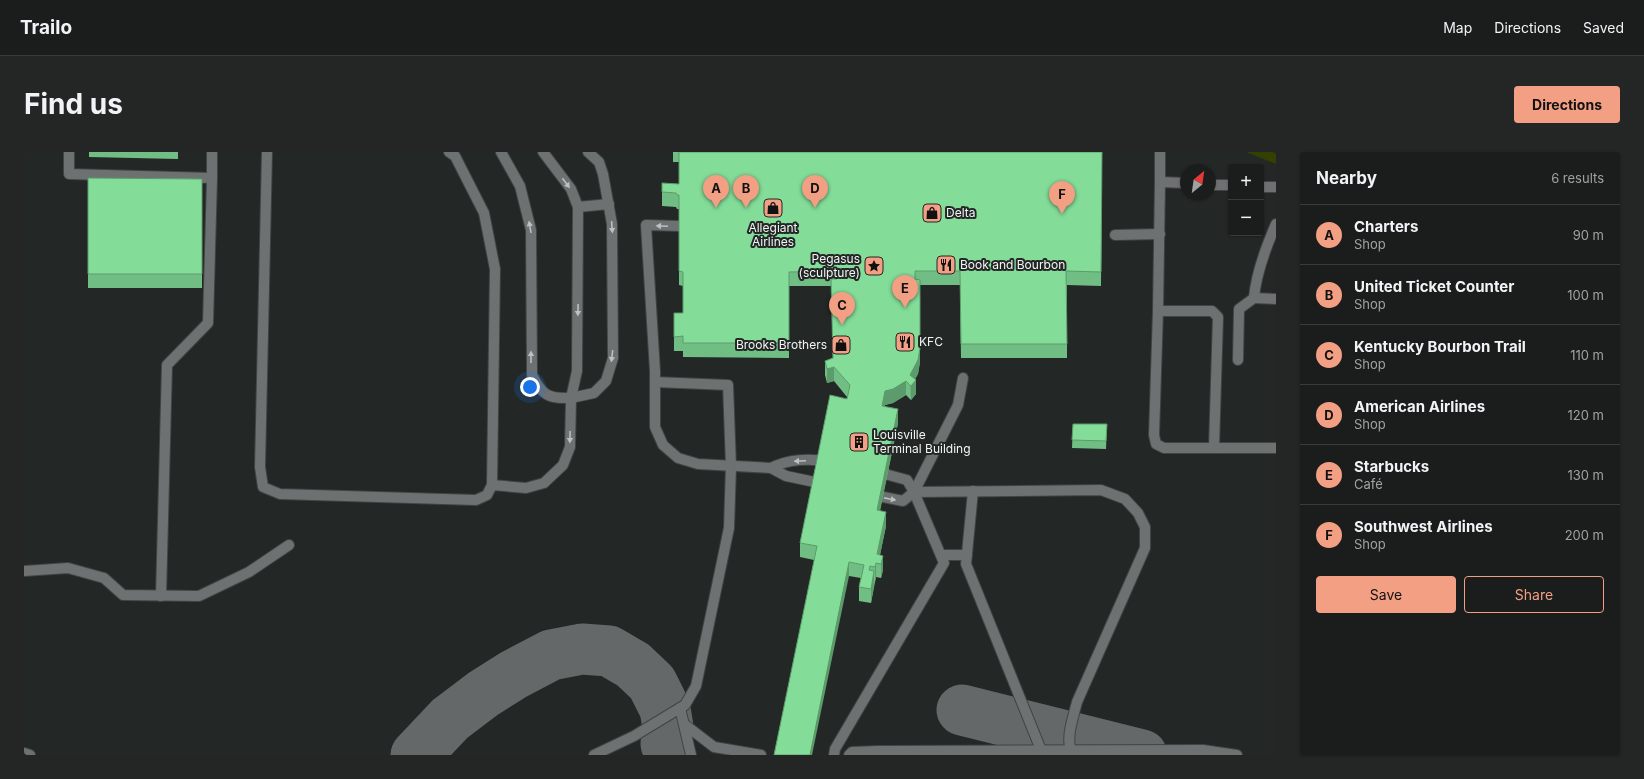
<!DOCTYPE html>
<meta charset="utf-8">
<style>
body{margin:0;font-family:Inter,sans-serif;background:#232625;color:#f1f3f6}
.controls{position:absolute;right:12px;top:12px;display:grid;overflow:hidden;border-radius:4px;box-shadow:0 1px 3px #0004}
.controls button{width:36px;height:36px;display:grid;place-items:center;padding:0;border:0;border-bottom:1px solid #383b3b;background:#1a1d1c;color:#f1f3f6;font:20px sans-serif}
.compass{position:absolute;left:1156px;top:12px;width:36px;height:36px;border-radius:50%;background:#1a1d1c;box-shadow:0 1px 3px #0004;rotate:29deg}
.you{position:absolute;left:506px;top:235px;width:14px;height:14px;margin:-10px;border:3px solid #fff;border-radius:50%;background:#1a73e8;box-shadow:0 0 0 6px #1a73e833}
.badge{display:grid;place-items:center;width:26px;height:26px;border-radius:50%;background:#f39f84;color:#111;font-size:13px;font-weight:700}
.pin{position:absolute;translate:-50% -33px;filter:drop-shadow(0 1px 2px #0008)}
.pin::after{content:'';position:absolute;top:21px;width:14px;height:12px;background:inherit;clip-path:polygon(0 0,100% 0,50% 100%)}
.list{margin:0;padding:0;list-style:none}
h2{display:flex;justify-content:space-between;align-items:center;height:52px;margin:0;padding:0 16px;font-size:17px}
h2 small{font-size:13px;font-weight:400;color:#9fa2a3}
.list li{display:grid;grid-template-columns:26px 1fr auto;gap:12px;align-items:center;box-sizing:border-box;height:60px;padding:0 16px;border-top:1px solid #383b3b}
.list b{display:block;font-size:15px;white-space:nowrap}
.list p{margin:0;font-size:13px;white-space:nowrap;color:#9fa2a3}
.list em{font-size:13px;font-style:normal;color:#9fa2a3}
.actions{display:flex;gap:8px;padding:12px 16px}
.actions a{flex:1;padding:9px 0;border:1px solid #f39f84;border-radius:4px;text-align:center;font-size:14px;color:#f39f84}
.actions .main{background:#f39f84;color:#111}
.map{position:relative;flex:none;width:1252px;height:603px;overflow:hidden;border-radius:4px}
header{display:flex;align-items:center;gap:24px;box-sizing:border-box;height:56px;padding:0 20px;background:#1a1d1c;border-bottom:1px solid #383b3b}
header strong{font-size:19px}
nav{display:flex;gap:22px;margin-inline-start:auto;font-size:14px}
.intro{display:flex;align-items:center;justify-content:space-between;box-sizing:border-box;height:96px;padding:0 24px}
h1{margin:0;font-size:28px}
.button{padding:10px 18px;border-radius:4px;background:#f39f84;color:#111;font-size:14px;font-weight:700}
main{display:flex;gap:24px;padding:0 24px}
aside{flex:1;background:#1a1d1c;border-radius:4px;box-shadow:0 1px 3px #0004}
.map>svg:first-child{display:block}
.green{fill:#324000}
.lines{fill:none;stroke-linecap:round;stroke-linejoin:round}
.taxiway{stroke:#656868;stroke-width:51}
.service-casing{stroke:#404443;stroke-width:12}
.service{stroke:#6e7171;stroke-width:10}
.wall{fill:#71be84}
.shaded-wall{fill:#5c9b6b}
.building{fill:#83dd99;stroke:#5c9b6b}
.oneway{fill:#bdc0c0}
.labels{text-anchor:middle;stroke-width:4;stroke-linejoin:round;paint-order:stroke}
.poi-label{font-size:12px;fill:#f2f5f4;stroke:#232726;text-anchor:start}
</style>
<header>
<strong>Trailo</strong>
<nav><a>Map</a><a>Directions</a><a>Saved</a></nav>
</header>
<div class="intro"><h1>Find us</h1><a class="button">Directions</a></div>
<main>
<div class="map">
<svg width="1252" height="603" viewBox="0 0 1252 603">
<rect width="100%" height="100%" fill="#232726"/>
<polygon class="green" points="1222,0 1252,0 1252,12"/>
<g class="lines">
<g class="taxiway">
<polyline points="938,558 1118,603"/>
<polyline points="392,603 426,567 459,542 489,523 527,503 558,497 585,499 609,513 628,531 641,557 644,575 642,592"/>
</g>
<defs>
<g id="service">
<polyline points="45,0 45,22 188,26 188,0"/>
<polyline points="243,0 236,315 239,335 256,342 452,348 463,343 468,333 471,117 460,61 431,4 425,0"/>
<path d="M477,0l19,34 11,44 1,145c10,20 16,24 39,23l6,-27 1,-164 -7,-18 -28,-37"/>
<polyline points="1136,30 1136,0"/>
<polyline points="1162,31 1136,30 1134,159 1130,283 1132,292 1140,296 1252,296"/>
<polyline points="1186,33 1207,33"/>
<polyline points="1237,35 1252,35"/>
<polyline points="554,55 585,52"/>
<path d="M1252,72c-10,23 -20,49 -22,74l22,1"/>
<polyline points="655,74 622,73 631,219 631,275 639,293 654,306 674,312 747,316 762,324 800,332"/>
<polyline points="1091,83 1136,82"/>
<polyline points="1134,159 1188,159 1194,165 1190,295"/>
<polyline points="1214,208 1215,157 1230,146"/>
<path d="M747,316c17,-9 39,-10 58,-6"/>
<polyline points="468,333 502,336 520,331 539,313 546,295 547,246 570,241 582,229 589,206 588,72 579,22 575,10 564,0"/>
<polyline points="949,339 942,412 1017,598"/>
<path d="M890,340l187,-2 24,9 13,14 7,14v21l-68,154c-4,16 -12,37 -5,53"/>
<polyline points="845,342 879,349 890,340 934,253 939,226"/>
<polyline points="917,403 943,403"/>
<polyline points="0,419 44,416 80,426 99,443 175,444 225,420 265,393"/>
<polyline points="137,444 143,213 184,171 188,26"/>
<polyline points="656,556 667,603"/>
<polyline points="660,572 690,595 737,603"/>
<polyline points="0,601 6,603"/>
<polyline points="570,603 610,584 661,553 672,534 705,376 707,314 704,233 631,230"/>
<polyline points="810,603 811,597 920,411 890,340 883,328 850,319"/>
<polyline points="825,603 828,600 854,599 1179,598 1213,603"/>
</g>
</defs>
<use href="#service" class="service-casing"/>
<use href="#service" class="service"/>
</g>
<g class="wall">
<polygon points="65,0 154,0 154,7 65,5"/>
<polygon points="649,0 1078,0 1077,134 1043,133 1043,206 937,206 936,133 896,133 896,210 894,222 891,227 892,242 887,248 882,243 869,251 861,253 861,254 874,271 856,359 862,374 856,403 859,418 857,426 852,425 847,451 835,449 835,435 837,426 825,424 790,408 776,405 776,391 823,245 810,229 803,231 801,223 801,209 809,207 807,134 765,134 765,206 659,205 659,199 650,199 650,161 659,161 659,134 655,133 655,57 653,57 652,55 638,54 638,40 655,32 655,10 649,10"/>
<polygon points="64,26 178,27 178,136 64,136"/>
<polygon points="1049,272 1083,272 1082,297 1048,296"/>
</g>
<g class="shaded-wall">
<polygon points="896,128 896,210 894,222 889,231 892,228 892,242 887,248 886,223"/>
<polygon points="810,215 810,229 803,231 803,217"/>
<polygon points="882,229 882,243 869,251 861,253 858,268 858,254 861,239"/>
<polygon points="874,257 874,271 853,372 853,358"/>
<polygon points="862,360 862,374 854,412 853,402"/>
<polygon points="859,404 859,418 857,426 857,412"/>
<polygon points="825,410 825,424 788,603 786,603"/>
<polygon points="852,411 852,425 851,429 851,415"/>
<polygon points="850,419 850,433 847,451 847,437"/>
</g>
<g class="building">
<polygon points="655,0 1078,0 1077,120 1042,119 1043,192 937,192 936,119 891,119 891,127 896,128 896,196 894,208 886,223 892,228 887,234 882,229 869,237 861,239 858,254 874,257 853,358 862,360 853,402 859,404 857,412 852,411 851,415 846,414 845,418 850,419 847,437 835,435 840,413 825,410 786,603 750,603 793,394 776,391 806,243 823,247 826,233 810,215 803,217 801,209 809,206 807,127 813,127 813,119 765,120 765,191 659,191 659,184 650,185 650,161 659,161 659,120 655,119 655,43 653,43 652,41 638,40 638,31 655,32"/>
<polygon points="64,26 178,27 178,122 64,122"/>
<polygon points="1049,272 1083,272 1082,289 1048,288"/>
</g>
<defs><path id="oneway-solid" d="M-6-.8H1V-3.2L6.5 0L1 3.2V.8H-6Z"/></defs>
<g class="oneway">
<use href="#oneway-solid" transform="translate(542 31) rotate(53)"/>
<use href="#oneway-solid" transform="translate(638 74) rotate(-177)"/>
<use href="#oneway-solid" transform="translate(506 75) rotate(-100)"/>
<use href="#oneway-solid" transform="translate(588 75) rotate(86)"/>
<use href="#oneway-solid" transform="translate(554 158) rotate(91)"/>
<use href="#oneway-solid" transform="translate(588 204) rotate(97)"/>
<use href="#oneway-solid" transform="translate(507 205) rotate(-90)"/>
<use href="#oneway-solid" transform="translate(546 285) rotate(91)"/>
<use href="#oneway-solid" transform="translate(776 309) rotate(178)"/>
<use href="#oneway-solid" transform="translate(866 347) rotate(11)"/>
</g>
<defs>
<symbol id="shop-square" viewBox="-11 -11 22 22"><rect x="-9" y="-9" width="18" height="18" rx="4" fill="#f39f84" stroke="#232726"/><path d="M-5-2.5h2.3a2.7 3.5 0 0 1 5.4 0H5L5.5 6h-11ZM-1.5-2.5h3a1.5 2.3 0 0 0-3 0Z" fill="#111"/></symbol>
<symbol id="restaurant-square" viewBox="-11 -11 22 22"><rect x="-9" y="-9" width="18" height="18" rx="4" fill="#f39f84" stroke="#232726"/><path d="M-5-6h1v4h1v-4h1v4h1v-4h1v5L-1.5 .5V6h-2V.5L-5-1ZM5-6V6H3V1.5H1.5Q1.5-4 5-6Z" fill="#111"/></symbol>
<symbol id="sight-square" viewBox="-11 -11 22 22"><rect x="-9" y="-9" width="18" height="18" rx="4" fill="#f39f84" stroke="#232726"/><path d="M0-6L1.8-2.2L6-1.7L2.9 1.2L3.7 5.4L0 3.3L-3.7 5.4L-2.9 1.2L-6-1.7L-1.8-2.2Z" fill="#111"/></symbol>
<symbol id="building-square" viewBox="-11 -11 22 22"><rect x="-9" y="-9" width="18" height="18" rx="4" fill="#f39f84" stroke="#232726"/><path d="M-4-6H4V6H1V3H-1V6H-4ZM-2.5-4.3h1.7v1.8h-1.7ZM.8-4.3h1.7v1.8H.8ZM-2.5-1h1.7V.8h-1.7ZM.8-1h1.7V.8H.8Z" fill="#111"/></symbol>
</defs>
<g fill-rule="evenodd">
<use href="#shop-square" x="738" y="45" width="22" height="22"/>
<use href="#shop-square" x="897" y="50" width="22" height="22"/>
<use href="#restaurant-square" x="911" y="102" width="22" height="22"/>
<use href="#sight-square" x="839" y="103" width="22" height="22"/>
<use href="#restaurant-square" x="870" y="179" width="22" height="22"/>
<use href="#shop-square" x="806" y="182" width="22" height="22"/>
<use href="#building-square" x="824" y="279" width="22" height="22"/>
</g>
<g class="labels">
<g class="poi-label">
<text x="922" y="65">Delta</text>
<text x="749" y="80" text-anchor="middle">Allegiant<tspan x="749" dy="14">Airlines</tspan></text>
<text x="836" y="111" text-anchor="end">Pegasus<tspan x="836" dy="14">(sculpture)</tspan></text>
<text x="936" y="117">Book and Bourbon</text>
<text x="895" y="194">KFC</text>
<text x="803" y="197" text-anchor="end">Brooks Brothers</text>
<text x="849" y="287">Louisville<tspan x="849" dy="14">Terminal Building</tspan></text>
</g>
</g>
</svg>
<div class="controls">
<button>+</button>
<button>−</button>
</div>
<svg class="compass" viewBox="-18 -18 36 36"><path d="M0-13l5 13h-10z" fill="#e53935"/><path d="M0 13l5-13h-10z" fill="#9fa2a3"/></svg>
<div class="you"></div>
<div class="pin badge" style="left:692px;top:56px">A</div>
<div class="pin badge" style="left:722px;top:56px">B</div>
<div class="pin badge" style="left:818px;top:173px">C</div>
<div class="pin badge" style="left:791px;top:56px">D</div>
<div class="pin badge" style="left:881px;top:156px">E</div>
<div class="pin badge" style="left:1038px;top:62px">F</div>
</div>
<aside>
<h2>Nearby<small>6 results</small></h2>
<ul class="list">
<li><span class="badge">A</span><div><b>Charters</b><p>Shop</p></div><em>90 m</em></li>
<li><span class="badge">B</span><div><b>United Ticket Counter</b><p>Shop</p></div><em>100 m</em></li>
<li><span class="badge">C</span><div><b>Kentucky Bourbon Trail</b><p>Shop</p></div><em>110 m</em></li>
<li><span class="badge">D</span><div><b>American Airlines</b><p>Shop</p></div><em>120 m</em></li>
<li><span class="badge">E</span><div><b>Starbucks</b><p>Café</p></div><em>130 m</em></li>
<li><span class="badge">F</span><div><b>Southwest Airlines</b><p>Shop</p></div><em>200 m</em></li>
</ul>
<div class="actions"><a class="main">Save</a><a>Share</a></div>
</aside>
</main>
